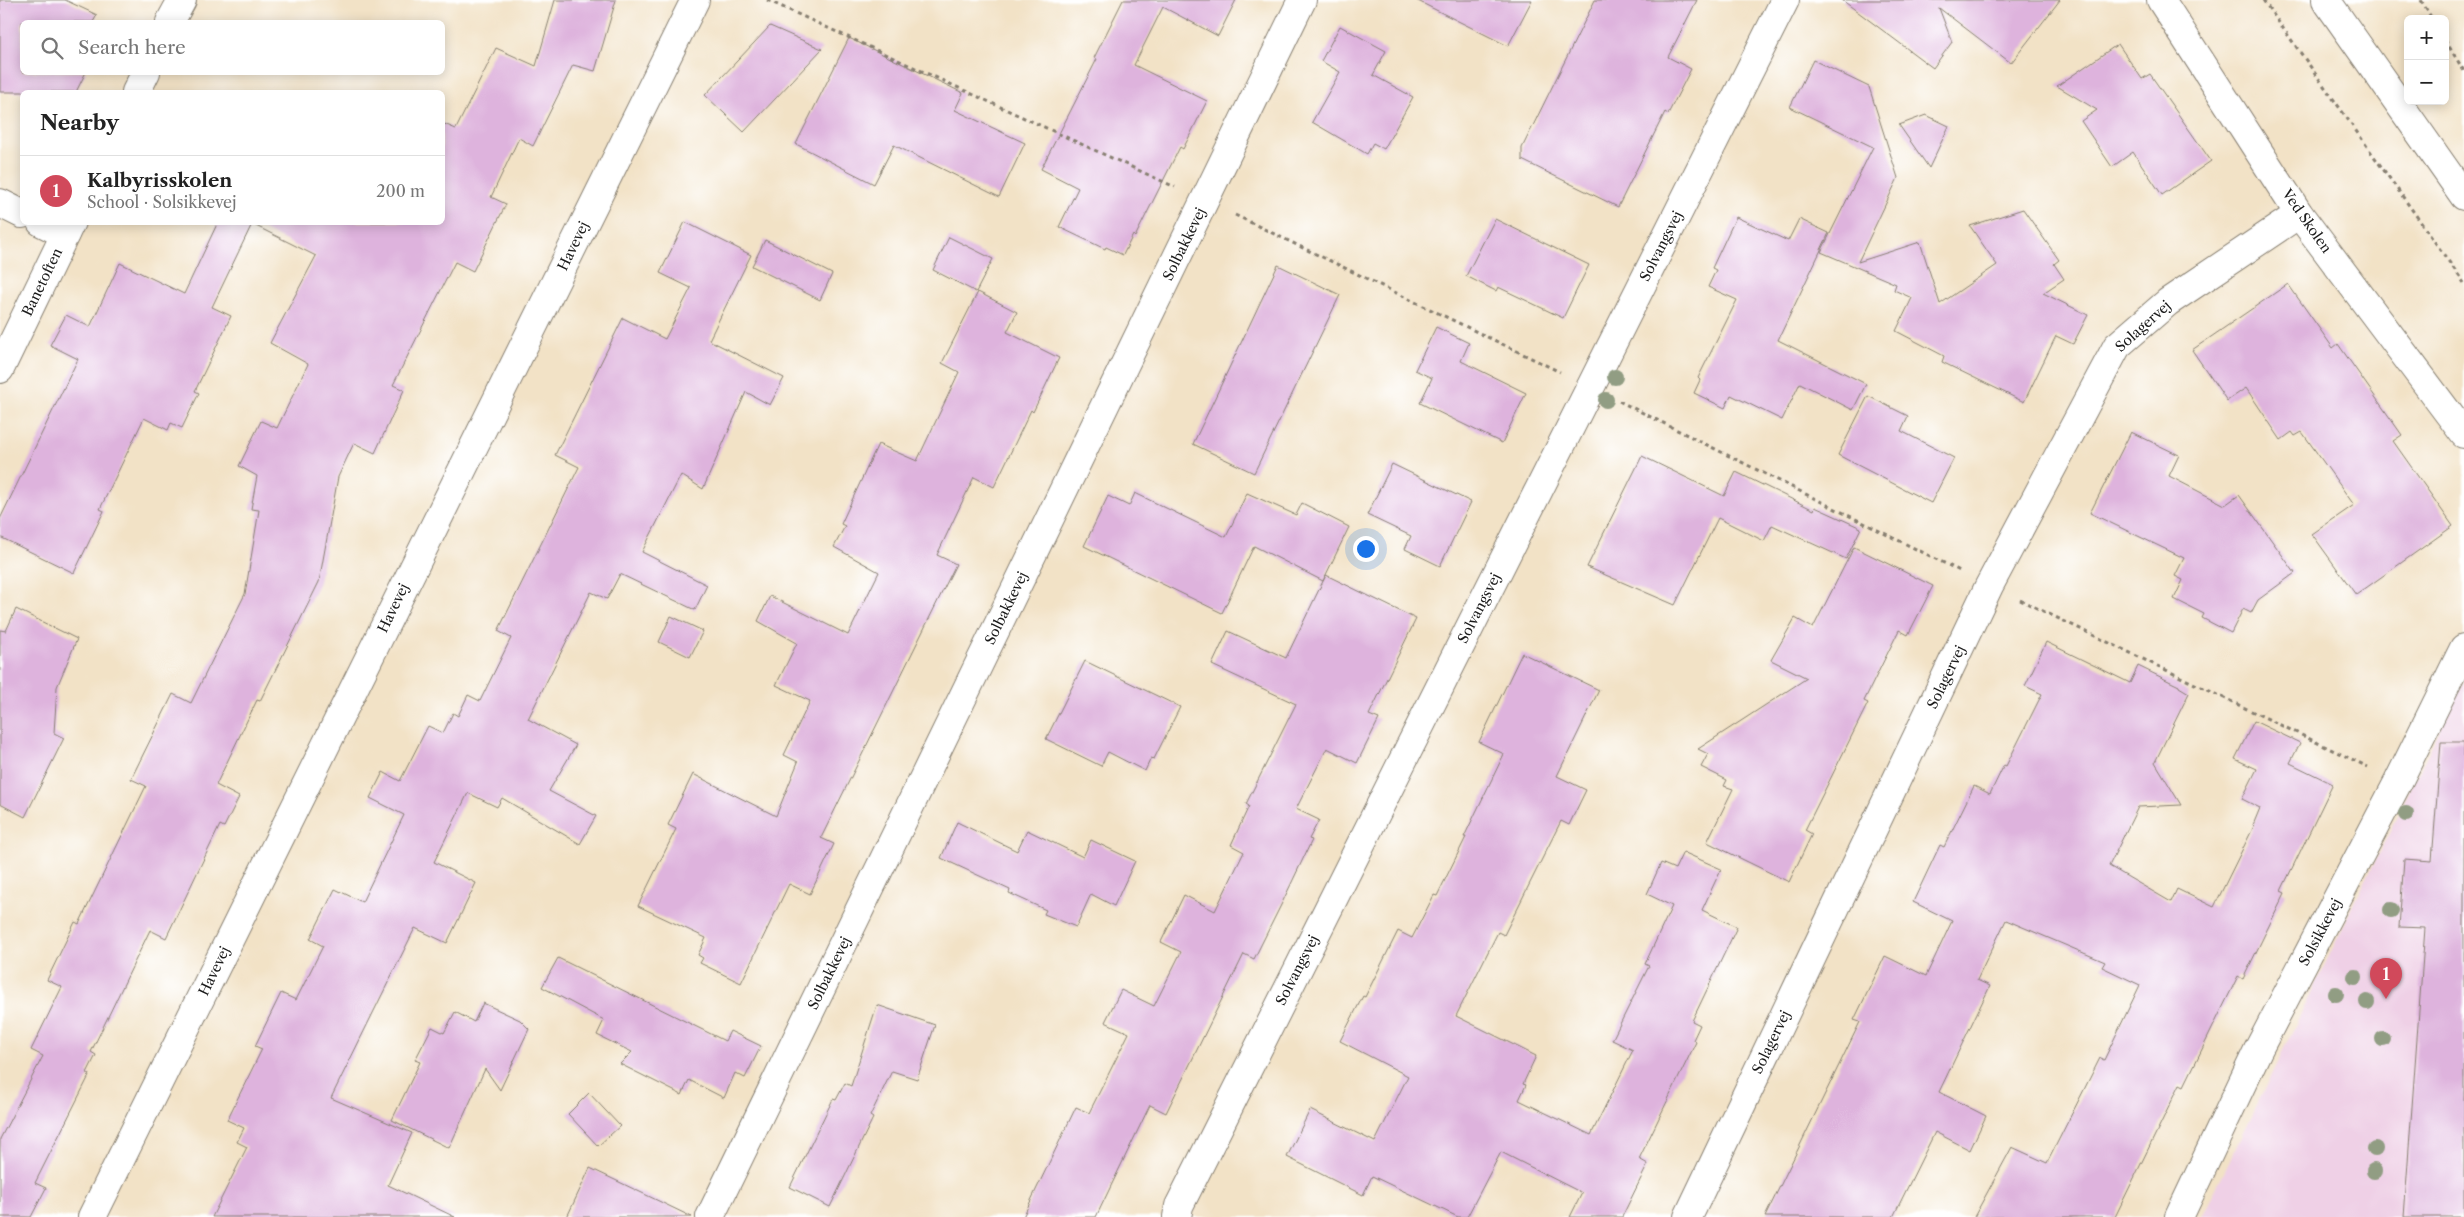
<!DOCTYPE html>
<meta charset="utf-8">
<style>
body{margin:0;font-family:"Libre Caslon Text",serif;background:#f6f6f6;color:#222}
.controls{position:absolute;right:15px;top:15px;display:grid;overflow:hidden;border-radius:8px;box-shadow:0 2px 12px #0003}
.controls button{width:45px;height:45px;display:grid;place-items:center;padding:0;border:0;border-bottom:1px solid #e0e0e0;background:#fff;color:#222;font:25px sans-serif}
.you{position:absolute;left:1365px;top:548px;width:18px;height:18px;margin:-12px;border:4px solid #fff;border-radius:50%;background:#1a73e8;box-shadow:0 0 0 8px #1a73e833}
.badge{display:grid;place-items:center;width:32px;height:32px;border-radius:50%;background:#d1495b;color:#fff;font-size:16px;font-weight:700}
.pin{position:absolute;translate:-50% -41px;filter:drop-shadow(0 1px 2px #0008)}
.pin::after{content:'';position:absolute;top:26px;width:18px;height:15px;background:inherit;clip-path:polygon(0 0,100% 0,50% 100%)}
.list{margin:0;padding:0;list-style:none}
h2{display:flex;justify-content:space-between;align-items:center;height:65px;margin:0;padding:0 20px;font-size:21px}
h2 small{font-size:16px;font-weight:400;color:#767676}
.list li{display:grid;grid-template-columns:32px 1fr auto;gap:15px;align-items:center;box-sizing:border-box;height:70px;padding:0 20px;border-top:1px solid #e0e0e0}
.list b{display:block;font-size:19px;white-space:nowrap}
.list p{margin:0;font-size:16px;white-space:nowrap;color:#767676}
.list em{font-size:16px;font-style:normal;color:#767676}
.icon{flex:none;width:28px;height:28px;fill:none;stroke:currentColor;stroke-width:2;stroke-linecap:round;stroke-linejoin:round}
.map{position:relative;flex:none;width:2464px;height:1217px;overflow:hidden}
.search{position:absolute;background:#fff;box-shadow:0 2px 12px #0003;left:20px;top:20px;width:425px;height:55px;display:flex;align-items:center;gap:12px;box-sizing:border-box;padding:0 18px;border-radius:8px;color:#767676;font-size:19px}
.panel{position:absolute;background:#fff;box-shadow:0 2px 12px #0003;left:20px;top:90px;width:425px;height:135px;border-radius:8px}
.map>svg:first-child{display:block}
.built{fill:#efd0e6}
.building{fill:#deb3dd}
.lines{fill:none;stroke-linecap:round;stroke-linejoin:round}
.minor-casing{stroke:#877f71;stroke-width:30}
.tertiary-casing{stroke:#877f71;stroke-width:30}
.path{stroke:#877f71;stroke-width:3;stroke-dasharray:4 4;stroke-linecap:butt}
.minor{stroke:#fff;stroke-width:28}
.tertiary{stroke:#fff;stroke-width:28}
.tree{fill:#919d83}
.labels{text-anchor:middle;stroke-width:4;stroke-linejoin:round;paint-order:stroke}
.street-label{font-size:14px;fill:#1c1c1c;stroke:#fff}
</style>
<div class="map">
<svg width="2464" height="1217" viewBox="0 0 2464 1217">
<rect width="100%" height="100%" fill="#fff"/>
<filter id="ink" filterUnits="userSpaceOnUse"><feTurbulence type="fractalNoise" baseFrequency=".02" numOctaves="2"/><feDisplacementMap in="SourceGraphic" scale="10" xChannelSelector="R" yChannelSelector="G"/><feConvolveMatrix kernelMatrix="1 2 1 2 8 2 1 2 1" color-interpolation-filters="sRGB"/></filter>
<filter id="wash" filterUnits="userSpaceOnUse"><feTurbulence type="fractalNoise" baseFrequency=".0096" numOctaves="4" result="noise"/><feDisplacementMap in="SourceGraphic" scale="20" xChannelSelector="R" yChannelSelector="G"/><feGaussianBlur stdDeviation="1.12" result="paint"/><feColorMatrix in="noise" values="0 0 0 0 0 0 0 0 0 0 0 0 0 0 0 0 0 1.4 0 .05"/><feComposite in="paint" operator="in"/></filter>
<g filter="url(#wash)">
<rect width="100%" height="100%" fill="#f2e2c6"/>
<polygon class="built" points="2464,682 2464,1217 2202,1217 2414,781"/>
<g id="blocks">
<g class="building">
<polygon points="0,0 65,0 97,15 93,22 22,22 22,72 86,72 76,92 0,92"/>
<polygon points="555,0 616,0 595,71 573,65 533,146 519,138 491,197 506,204 473,271 455,262 393,385 404,390 375,453 354,443 338,477 319,582 260,701 257,700 216,785 239,797 224,827 220,825 166,938 150,930 91,1052 96,1055 87,1073 90,1074 35,1183 46,1188 31,1217 0,1217 0,1139 43,1056 31,1050 62,987 47,980 75,922 79,924 146,786 131,779 173,694 191,703 245,594 259,510 251,509 257,476 239,466 261,421 277,428 308,364 270,343 316,256 252,224 212,307 231,316 195,391 199,393 182,428 171,423 168,430 144,418 100,509 104,511 74,573 0,537 0,519 78,359 50,345 66,315 90,327 120,263 184,294 218,222 442,222 442,123 456,129 496,48 536,66"/>
<polygon points="1123,0 1236,0 1218,36 1163,7 1134,65 1207,101 1183,149 1180,147 1135,237 1133,235 1123,255 1106,247 1105,249 1059,227 1078,188 1041,169 1097,59 1094,58"/>
<polygon points="1416,0 1532,0 1508,46"/>
<polygon points="1595,0 1697,0 1668,57 1691,69 1668,114 1665,112 1618,207 1522,160 1522,148"/>
<polygon points="1842,0 2060,0 2011,63 1939,8 1952,42 1933,68"/>
<polygon points="770,26 822,49 744,132 705,95"/>
<polygon points="1340,26 1386,51 1373,75 1413,97 1384,149 1373,143 1367,154 1312,122 1340,72 1321,61"/>
<polygon points="849,38 963,93 955,110 1025,143 999,197 894,145 874,184 796,144"/>
<polygon points="2118,44 2142,79 2150,74 2211,161 2162,195 2133,152 2112,167 2081,121 2097,110 2057,86"/>
<polygon points="1813,60 1869,87 1898,178 1858,262 1920,242 1940,304 1997,265 1970,226 2023,209 2059,260 2054,264 2064,279 2043,293 2088,315 2073,344 2056,336 2024,402 1942,362 1944,356 1896,331 1912,298 1894,290 1896,284 1821,252 1873,147 1790,107"/>
<polygon points="1926,115 1949,126 1929,168 1899,125"/>
<polygon points="1736,217 1788,241 1799,219 1829,233 1778,340 1866,384 1853,410 1800,383 1782,420 1731,395 1725,408 1694,393 1700,380 1698,378 1737,300 1708,287 1716,270 1712,268"/>
<polygon points="1495,219 1589,265 1563,318 1498,287 1496,291 1466,276"/>
<polygon points="685,222 751,255 709,340 784,378 770,405 746,392 703,489 681,475 642,552 707,585 695,610 620,574 607,599 591,592 528,719 576,745 549,791 596,816 580,844 502,798 497,807 468,793 434,862 476,883 447,943 415,928 331,1098 412,1133 388,1185 455,1217 212,1217 247,1147 237,1142 244,1128 227,1120 262,1049 255,1046 281,993 296,1000 323,946 310,939 335,889 362,902 404,815 370,798 383,772 400,781 428,726 443,733 453,713 458,716 468,695 480,701 511,638 498,631 579,467 555,455 623,318 665,339 691,288 660,273"/>
<polygon points="949,237 993,259 976,292 933,270"/>
<polygon points="765,240 832,274 820,300 752,266"/>
<polygon points="1278,265 1340,295 1254,473 1193,444"/>
<polygon points="2288,284 2333,348 2338,344 2402,435 2393,441 2453,526 2356,595 2312,534 2354,505 2302,432 2295,436 2292,432 2281,440 2246,388 2227,401 2192,350"/>
<polygon points="978,292 1017,312 1007,332 1059,358 1033,412 1031,410 994,487 974,477 937,555 956,564 821,838 834,844 810,894 789,884 741,983 700,963 703,958 698,955 706,938 638,906 676,829 668,825 693,774 776,816 798,762 784,755 810,701 776,685 797,643 758,621 770,596 848,635 879,572 834,547 845,526 841,524 878,444 917,461 959,372 942,363"/>
<polygon points="1436,327 1469,343 1461,361 1526,393 1502,443 1420,403 1432,378 1415,370"/>
<polygon points="1868,396 1908,416 1901,431 1954,458 1931,503 1838,455"/>
<polygon points="2131,432 2179,455 2169,476 2225,505 2239,495 2295,573 2258,600 2251,613 2243,609 2231,633 2202,618 2204,614 2174,599 2183,580 2175,576 2184,558 2090,513"/>
<polygon points="1642,456 1724,496 1736,472 1814,510 1815,507 1861,528 1846,559 1772,525 1764,541 1718,518 1675,605 1587,567"/>
<polygon points="1392,464 1471,502 1440,566 1405,549 1411,536 1367,515"/>
<polygon points="1135,493 1226,537 1247,493 1296,515 1302,503 1349,527 1323,581 1254,546 1222,613 1084,546 1108,496 1129,506"/>
<polygon points="1854,547 1933,586 1908,635 1899,630 1864,701 1868,703 1805,830 1812,834 1789,882 1707,842 1733,789 1724,786 1727,780 1701,767 1708,754 1698,749 1807,678 1771,660 1795,618 1813,628"/>
<polygon points="1326,575 1416,619 1369,715 1379,719 1357,763 1327,748 1296,809 1319,820 1309,839 1312,840 1282,903 1254,959 1244,954 1166,1113 1150,1105 1096,1217 1023,1217 1076,1107 1089,1113 1129,1033 1105,1022 1121,990 1154,1006 1181,952 1161,942 1184,895 1215,911 1244,852 1231,845 1249,806 1246,804 1296,704 1212,665 1228,631 1286,658"/>
<polygon points="16,609 77,639 57,687 54,733 64,738 25,817 0,804 0,630 6,631"/>
<polygon points="671,616 703,631 690,657 659,642"/>
<polygon points="2046,642 2130,683 2138,666 2179,686 2179,687 2189,693 2155,762 2181,805 2138,807 2109,866 2171,902 2177,889 2214,907 2254,826 2253,825 2260,808 2242,799 2257,769 2235,759 2254,721 2300,743 2290,763 2333,784 2281,891 2285,893 2243,979 2238,976 2184,1086 2180,1084 2115,1217 1974,1217 2012,1147 2047,1163 2100,1058 2104,1060 2140,985 2102,967 2105,962 2006,920 1977,980 1990,986 1939,1092 1986,1116 1970,1150 1935,1132 1893,1217 1765,1217 1860,1022 1854,1020 1885,956 1926,976 1952,921 1913,902 1940,845 1944,847 1974,786 1990,794 2004,765 2006,766 2042,694 2025,686"/>
<polygon points="1522,653 1599,690 1557,776 1586,790 1569,825 1561,821 1504,935 1498,932 1456,1016 1536,1056 1523,1084 1526,1085 1519,1100 1591,1135 1633,1050 1612,1040 1649,966 1645,964 1672,906 1647,894 1661,863 1675,869 1683,852 1721,869 1702,910 1737,927 1692,1021 1700,1025 1693,1040 1696,1042 1639,1159 1648,1164 1622,1217 1570,1217 1582,1193 1501,1152 1467,1217 1458,1217 1372,1176 1363,1195 1287,1157 1310,1110 1375,1142 1408,1076 1340,1041 1363,996 1365,997 1398,931 1412,938 1434,895 1437,896 1466,837 1464,837 1504,754 1479,742"/>
<polygon points="1085,661 1180,707 1154,759 1151,758 1145,771 1108,752 1101,766 1046,739"/>
<polygon points="2441,742 2464,742 2464,1217 2404,1217 2425,928 2399,927 2404,859 2432,861"/>
<polygon points="957,822 1017,851 1027,830 1083,857 1091,840 1135,861 1114,906 1091,894 1076,927 1044,914 1046,910 1009,893 1010,890 941,858"/>
<polygon points="558,958 725,1041 730,1031 761,1046 745,1078 735,1073 724,1098 689,1080 682,1095 620,1064 632,1052 597,1035 604,1020 542,987"/>
<polygon points="483,1003 520,1020 529,1029 500,1090 485,1069 449,1148 392,1120 420,1062 415,1060 432,1027 444,1033 455,1012 474,1022"/>
<polygon points="877,1005 935,1025 917,1079 892,1071 870,1116 873,1118 830,1207 790,1187 833,1099 836,1100 845,1083 851,1086"/>
<polygon points="589,1093 620,1126 598,1146 568,1114"/>
<polygon points="590,1168 692,1217 567,1217"/>
</g>
</g>
</g>
<g filter="url(#ink)">
<use href="#blocks" fill-opacity="0" stroke="#877f71" stroke-width="1"/>
<g class="lines">
<defs>
<g id="minor">
<polyline points="2161,0 2299,214 2464,434"/>
<polyline points="170,22 182,0"/>
<polyline points="136,92 146,72"/>
<polyline points="0,203 22,214"/>
<polyline points="41,222 65,234"/>
<polyline points="0,369 71,222"/>
<polyline points="92,1217 695,0"/>
<polyline points="710,1217 1302,0"/>
<polyline points="1177,1217 1179,1206 1785,0"/>
<polyline points="1688,1217 1989,586 2117,346 2168,302 2299,214"/>
<polyline points="2179,1217 2258,1050 2398,782 2464,648"/>
</g>
<polyline id="tertiary" points="2326,0 2464,196"/>
</defs>
<use href="#minor" class="minor-casing"/>
<use href="#tertiary" class="tertiary-casing"/>
<g class="path">
<polyline points="767,0 1175,187"/>
<polyline points="2263,0 2464,283"/>
<polyline points="2421,0 2432,19"/>
<polyline points="2445,40 2464,71"/>
<polyline points="1235,215 1560,372"/>
<polyline points="1619,401 1960,571"/>
<polyline points="2020,600 2368,767"/>
</g>
<use href="#minor" class="minor"/>
<use href="#tertiary" class="tertiary"/>
</g>
<g class="tree">
<circle cx="1615" cy="377" r="8"/>
<circle cx="1606" cy="400" r="8"/>
<circle cx="2406" cy="814" r="8"/>
<circle cx="2391" cy="910" r="8"/>
<circle cx="2355" cy="977" r="8"/>
<circle cx="2336" cy="994" r="8"/>
<circle cx="2367" cy="1002" r="8"/>
<circle cx="2383" cy="1039" r="8"/>
<circle cx="2375" cy="1149" r="8"/>
<circle cx="2374" cy="1171" r="8"/>
</g>
</g>
<g class="labels">
<g class="street-label">
<text transform="translate(2307 221) rotate(55)" y="5">Ved Skolen</text>
<text transform="translate(1184 244) rotate(-64)" y="5">Solbakkevej</text>
<text transform="translate(573 246) rotate(-64)" y="5">Havevej</text>
<text transform="translate(1661 246) rotate(-63)" y="5">Solvangsvej</text>
<text transform="translate(42 282) rotate(-64)" y="5">Banetoften</text>
<text transform="translate(2143 326) rotate(-42)" y="5">Solagervej</text>
<text transform="translate(393 608) rotate(-64)" y="5">Havevej</text>
<text transform="translate(1006 608) rotate(-64)" y="5">Solbakkevej</text>
<text transform="translate(1479 608) rotate(-63)" y="5">Solvangsvej</text>
<text transform="translate(1946 677) rotate(-64)" y="5">Solagervej</text>
<text transform="translate(2320 932) rotate(-62)" y="5">Solsikkevej</text>
<text transform="translate(1297 970) rotate(-63)" y="5">Solvangsvej</text>
<text transform="translate(214 971) rotate(-64)" y="5">Havevej</text>
<text transform="translate(829 973) rotate(-64)" y="5">Solbakkevej</text>
<text transform="translate(1771 1042) rotate(-64)" y="5">Solagervej</text>
</g>
</g>
</svg>
<div class="controls">
<button>+</button>
<button>−</button>
</div>
<div class="you"></div>
<div class="pin badge" style="left:2386px;top:999px">1</div>
<div class="search"><svg class="icon" aria-label="search" viewBox="0 0 24 24"><circle cx="10" cy="10" r="6"/><path d="M15 15l6 6"/></svg>Search here</div>
<section class="panel">
<h2>Nearby<small></small></h2>
<ul class="list">
<li><span class="badge">1</span><div><b>Kalbyrisskolen</b><p>School · Solsikkevej</p></div><em>200 m</em></li>
</ul>
</section>
</div>
